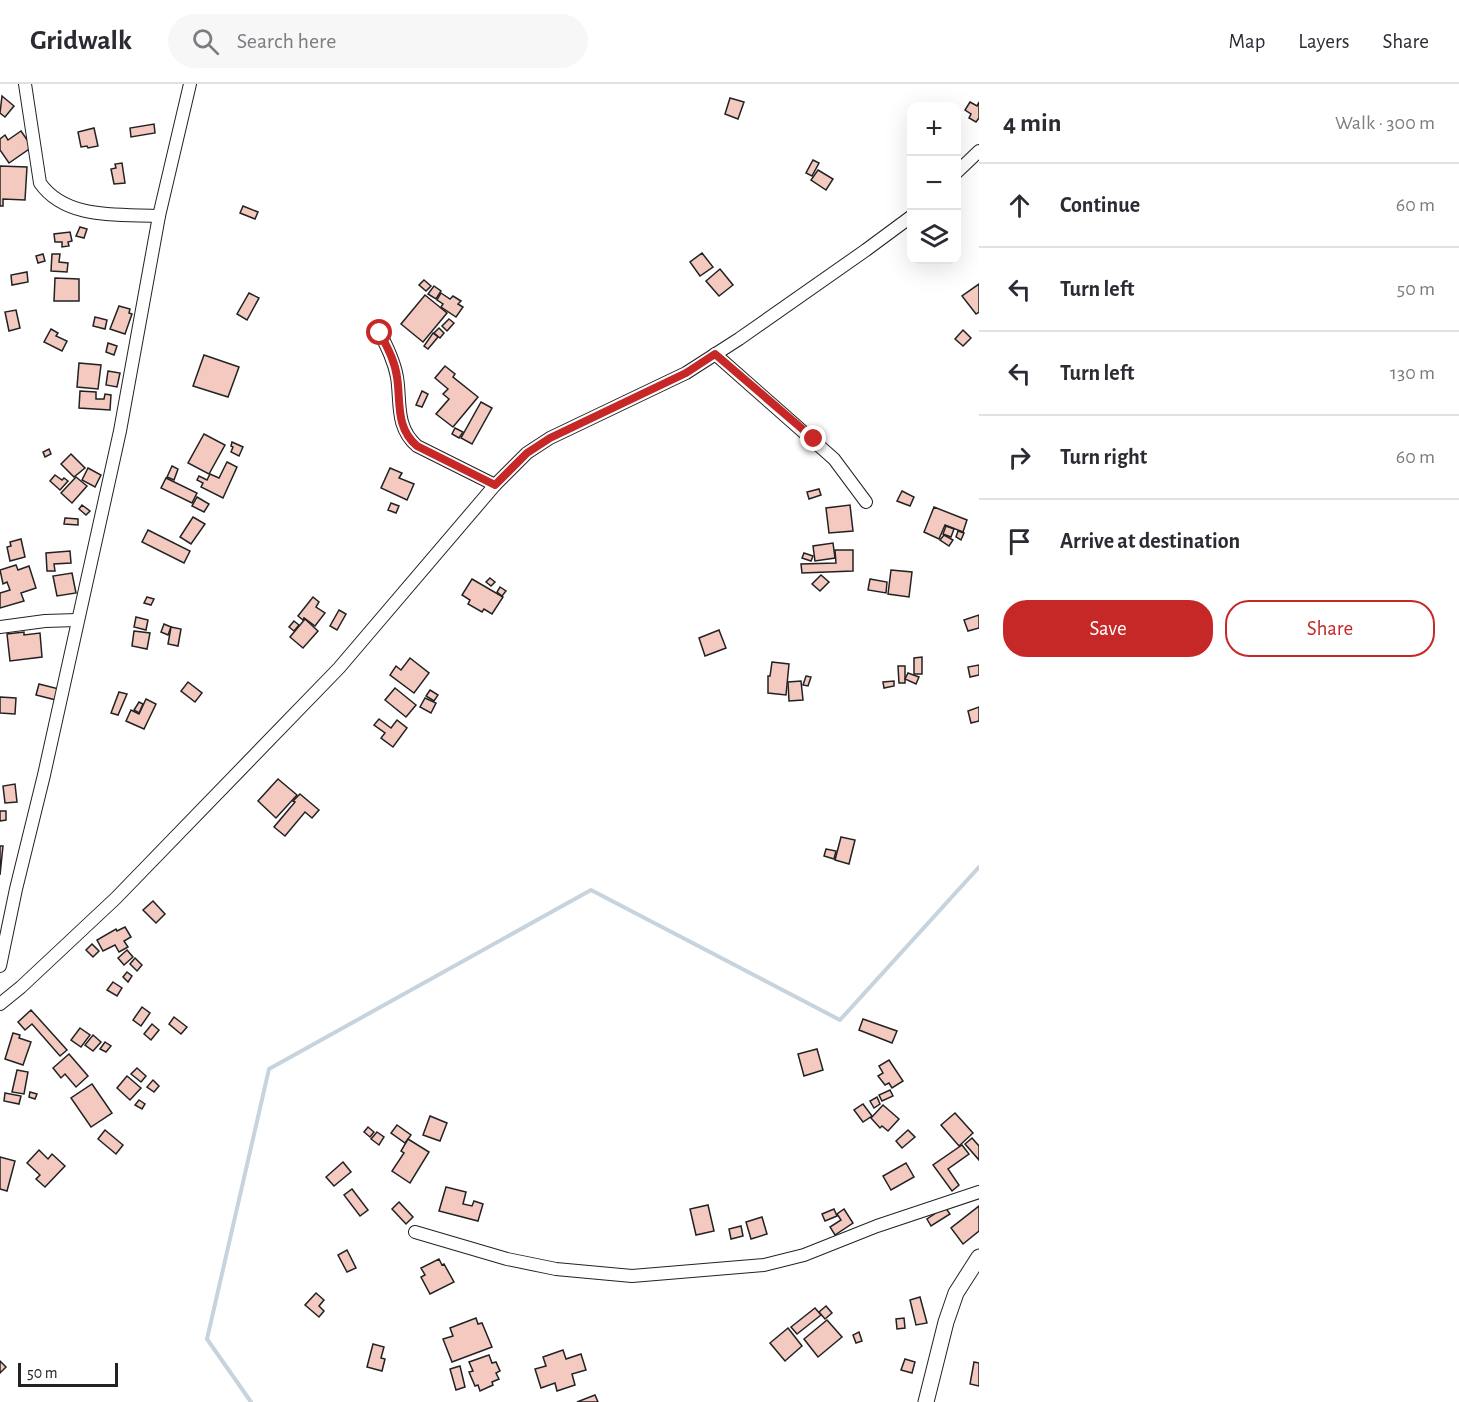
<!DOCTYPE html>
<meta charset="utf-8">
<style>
body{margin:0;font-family:"Alegreya Sans",sans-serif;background:#f7f7f7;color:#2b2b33}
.controls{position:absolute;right:18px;top:18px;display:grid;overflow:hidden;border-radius:12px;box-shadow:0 6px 24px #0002}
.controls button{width:54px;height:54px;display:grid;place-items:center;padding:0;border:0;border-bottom:2px solid #e1e1e2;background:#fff;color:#2b2b33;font:30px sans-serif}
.scale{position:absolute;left:18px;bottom:15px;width:100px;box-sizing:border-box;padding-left:6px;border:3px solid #222;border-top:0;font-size:16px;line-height:21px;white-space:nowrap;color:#222;-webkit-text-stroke:4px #fff;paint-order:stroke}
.stop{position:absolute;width:18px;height:18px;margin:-14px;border:4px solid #c62828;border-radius:50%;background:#fff}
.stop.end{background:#c62828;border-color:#fff;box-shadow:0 2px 6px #0008}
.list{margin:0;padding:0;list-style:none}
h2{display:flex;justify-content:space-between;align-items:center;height:78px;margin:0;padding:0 24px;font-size:26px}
h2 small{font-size:20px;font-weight:400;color:#7c7c81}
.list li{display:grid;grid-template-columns:39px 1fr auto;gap:18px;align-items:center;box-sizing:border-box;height:84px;padding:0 24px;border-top:2px solid #e1e1e2}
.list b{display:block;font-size:22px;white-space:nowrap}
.list em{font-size:20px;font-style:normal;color:#7c7c81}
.actions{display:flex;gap:12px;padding:18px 24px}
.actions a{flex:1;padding:14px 0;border:2px solid #c62828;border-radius:24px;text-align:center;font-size:21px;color:#c62828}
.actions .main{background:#c62828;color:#fff}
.icon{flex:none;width:33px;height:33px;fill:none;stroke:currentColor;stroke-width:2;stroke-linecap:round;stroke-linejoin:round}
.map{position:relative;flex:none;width:979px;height:1318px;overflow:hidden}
header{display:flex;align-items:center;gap:36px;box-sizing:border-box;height:84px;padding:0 30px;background:#fff;border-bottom:2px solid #e1e1e2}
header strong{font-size:28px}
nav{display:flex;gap:33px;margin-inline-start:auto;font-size:21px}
.search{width:420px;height:54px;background:#f7f7f7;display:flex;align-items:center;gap:15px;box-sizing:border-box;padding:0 21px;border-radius:33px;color:#7c7c81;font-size:22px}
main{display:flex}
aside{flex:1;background:#fff}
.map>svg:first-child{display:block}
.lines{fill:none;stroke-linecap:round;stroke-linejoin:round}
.stream{stroke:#c7d3dd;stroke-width:4}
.building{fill:#f3c9c0;stroke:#222;stroke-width:1.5}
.minor-casing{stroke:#222;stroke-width:14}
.tertiary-casing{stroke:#222;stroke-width:17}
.minor{stroke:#fff;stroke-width:12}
.tertiary{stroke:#fff;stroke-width:15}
.route{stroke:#c62828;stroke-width:8}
</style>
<header>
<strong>Gridwalk</strong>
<div class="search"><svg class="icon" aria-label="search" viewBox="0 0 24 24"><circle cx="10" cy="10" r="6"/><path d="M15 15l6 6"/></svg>Search here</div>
<nav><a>Map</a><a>Layers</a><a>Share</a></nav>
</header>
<main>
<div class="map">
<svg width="979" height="1318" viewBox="0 0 979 1318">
<rect width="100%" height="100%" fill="#fff"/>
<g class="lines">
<polyline class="stream" points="251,1318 207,1255 269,985 591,806 840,936 979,783"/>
</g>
<g class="building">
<polygon points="2,12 14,22 5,33 0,29"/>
<polygon points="730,14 744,18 738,35 725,30"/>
<polygon points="970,18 977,22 979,18 979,34 976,38 969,34 971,30 965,26"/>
<polygon points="154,40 155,49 131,53 130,44"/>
<polygon points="94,44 98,62 88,64 87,62 81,63 78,48"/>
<polygon points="21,47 32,63 9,79 0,66 0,55 5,51 8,56"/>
<polygon points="813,76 819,79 812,92 806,89"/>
<polygon points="122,79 125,99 114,100 111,85 116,84 115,80"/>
<polygon points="0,82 27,83 25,116 3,115 3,122 0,122"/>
<polygon points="818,86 833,95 826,106 811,96"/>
<polygon points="243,122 258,128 255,135 240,129"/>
<polygon points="80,143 87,145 84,154 76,152"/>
<polygon points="70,148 72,157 68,158 69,162 62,163 62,158 55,158 54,150"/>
<polygon points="702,169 713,183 700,192 690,178"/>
<polygon points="43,170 45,177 38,179 36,172"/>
<polygon points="52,170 60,170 59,178 68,179 67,188 51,187"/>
<polygon points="720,185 733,201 719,212 706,197"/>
<polygon points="27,188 28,198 12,201 11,191"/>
<polygon points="55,194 79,195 79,217 54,217"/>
<polygon points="424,196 431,202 426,207 419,201"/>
<polygon points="979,200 979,228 976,230 962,212"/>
<polygon points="434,202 441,207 436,215 428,210"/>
<polygon points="249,209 259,214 247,236 237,230"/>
<polygon points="441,209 450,215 453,212 461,217 458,220 463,223 456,233 441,223 443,220 437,216"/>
<polygon points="425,211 447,229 423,258 401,240"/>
<polygon points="119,222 130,225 129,229 132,230 125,250 110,245"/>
<polygon points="16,226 20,244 9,247 5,228"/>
<polygon points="95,233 107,236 105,245 93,242"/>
<polygon points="449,235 454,239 447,247 442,242"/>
<polygon points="439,244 444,249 440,254 434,249"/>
<polygon points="51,245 58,249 56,252 67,257 62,267 44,258"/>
<polygon points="963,246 971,254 963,262 955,255"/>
<polygon points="433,249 438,253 428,265 424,262"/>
<polygon points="108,259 117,262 114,271 106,268"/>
<polygon points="204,271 239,283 228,313 193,302"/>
<polygon points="79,279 101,281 98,305 77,303"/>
<polygon points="445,282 455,290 453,293 478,313 453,343 436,330 449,315 443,310 448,305 435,294"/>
<polygon points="108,287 120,289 117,303 106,301"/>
<polygon points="80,307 96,308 96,315 104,315 105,310 111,311 110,326 79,324"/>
<polygon points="422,307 428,310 422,323 416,321"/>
<polygon points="481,318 492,324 472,360 461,354"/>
<polygon points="455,344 463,348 459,354 452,350"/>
<polygon points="204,350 225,361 209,390 188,379"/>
<polygon points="232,358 243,363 239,372 231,368 233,363 231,362"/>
<polygon points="49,365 51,370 45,373 43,368"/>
<polygon points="71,370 85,384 74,393 61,380"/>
<polygon points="227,378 237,383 223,414 201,403 203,399 197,396 199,392 207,396 210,390 219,394"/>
<polygon points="172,382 178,385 174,396 167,393"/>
<polygon points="88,384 101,391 95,403 82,396"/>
<polygon points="390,384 402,389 399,394 414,400 407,416 381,404"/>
<polygon points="55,391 62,396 64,394 68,397 60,406 50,397"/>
<polygon points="76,393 87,402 72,419 61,409"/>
<polygon points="166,394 197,409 192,419 161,404"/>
<polygon points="819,405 821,411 809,415 807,408"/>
<polygon points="902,407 914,413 910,422 897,417"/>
<polygon points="197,413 209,420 204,428 192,422"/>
<polygon points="391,419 399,422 396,429 388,426"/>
<polygon points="82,421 90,427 86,431 79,425"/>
<polygon points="850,421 853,447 829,449 826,424"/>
<polygon points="934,423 967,436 963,448 945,441 939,455 924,448"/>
<polygon points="193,433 205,440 191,460 180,453"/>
<polygon points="65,434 78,435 78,441 64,440"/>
<polygon points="946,442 954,445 951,453 943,450"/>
<polygon points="148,446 190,467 184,479 142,458"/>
<polygon points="958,447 964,449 961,456 956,453"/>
<polygon points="944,451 953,456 949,462 940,456"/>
<polygon points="21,455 25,473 10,477 7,463 11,462 10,458"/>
<polygon points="833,459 835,474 815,477 813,462"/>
<polygon points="835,466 853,466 853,487 802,489 801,480 836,479"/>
<polygon points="70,467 71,479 54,480 55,487 47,487 46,469"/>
<polygon points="804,469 813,472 811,477 802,474"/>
<polygon points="16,481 18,486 29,482 36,504 21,509 24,517 0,524 0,509 10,506 7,498 3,500 0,486"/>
<polygon points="891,486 912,488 909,513 888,510"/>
<polygon points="72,489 76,509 57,512 53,492"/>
<polygon points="821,491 829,498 820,507 812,500"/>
<polygon points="490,494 495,498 491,502 486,498"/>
<polygon points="472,495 503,513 492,530 484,525 482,528 468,520 470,516 462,511"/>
<polygon points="870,495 887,498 886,509 868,506"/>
<polygon points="500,503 506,507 502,512 497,508"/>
<polygon points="147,513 154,515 151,521 144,519"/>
<polygon points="313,513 319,518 316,523 325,529 315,542 304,534 303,536 298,532"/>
<polygon points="339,526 346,530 337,546 330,542"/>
<polygon points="979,531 979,544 968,547 964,536"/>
<polygon points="136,533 148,536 146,546 134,543"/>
<polygon points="305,535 318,547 303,564 290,553"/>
<polygon points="294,537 299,541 294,547 289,543"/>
<polygon points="164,540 171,543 168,551 161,548"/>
<polygon points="171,543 181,545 178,562 168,560"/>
<polygon points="719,546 726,564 705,572 699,554"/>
<polygon points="134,547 150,549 147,565 132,562"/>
<polygon points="24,548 24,551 40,549 42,573 10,577 7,550"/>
<polygon points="922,573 922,590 914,590 914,574"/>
<polygon points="410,574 429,589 414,609 390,591 396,582 401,586"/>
<polygon points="772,578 789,580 786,611 768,609 768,592 770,592"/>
<polygon points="979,581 979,591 970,593 968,583"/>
<polygon points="898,582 905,582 905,599 899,599"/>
<polygon points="908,589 919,593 916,600 905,595"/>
<polygon points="806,592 811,593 808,602 803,601"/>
<polygon points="801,597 803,616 789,617 788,598"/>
<polygon points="894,597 894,602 884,604 883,598"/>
<polygon points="188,598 202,609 195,618 181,607"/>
<polygon points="39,600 59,605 56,616 36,611"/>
<polygon points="395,604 416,621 406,633 385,616"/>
<polygon points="430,606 438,611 434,617 426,612"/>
<polygon points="119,608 127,610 118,631 111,629"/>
<polygon points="0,613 16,614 15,630 0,629"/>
<polygon points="425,614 436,619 431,629 420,623"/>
<polygon points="146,615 156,620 144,645 126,637 131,626 139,630"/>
<polygon points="139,618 143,620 139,629 134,626"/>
<polygon points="979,623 979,637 971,639 968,627"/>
<polygon points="379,635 391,644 397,636 407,644 393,663 381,654 385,649 374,641"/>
<polygon points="278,695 297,711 276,734 258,717"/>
<polygon points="15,700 17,718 5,719 3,702"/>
<polygon points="300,710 319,726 312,734 305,728 285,752 274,743 295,718 293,717"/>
<polygon points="0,727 6,727 6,736 0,737"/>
<polygon points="841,753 855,756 849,780 835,776"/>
<polygon points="0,762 3,762 0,791"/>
<polygon points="826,765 836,767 834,775 824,772"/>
<polygon points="153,817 165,830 156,839 143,826"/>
<polygon points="125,843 131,853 124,857 128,863 119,868 115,861 103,867 97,856 116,845 117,847"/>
<polygon points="92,860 99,867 93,873 86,866"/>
<polygon points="127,866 133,873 124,881 118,874"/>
<polygon points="135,874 142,881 137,887 130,880"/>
<polygon points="127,888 132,892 128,898 123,893"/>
<polygon points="113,898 122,904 117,912 107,906"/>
<polygon points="142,923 150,929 141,942 133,936"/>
<polygon points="31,926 67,966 60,972 32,940 25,946 18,938"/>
<polygon points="174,933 187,943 181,950 169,940"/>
<polygon points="863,935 897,947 892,959 859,946"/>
<polygon points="152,940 159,946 151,956 144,950"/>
<polygon points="80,944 90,951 81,963 71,956"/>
<polygon points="13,949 20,951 19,954 31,958 23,981 5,975"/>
<polygon points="93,951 101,958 93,967 85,961"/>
<polygon points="105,958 111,962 106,968 100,965"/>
<polygon points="817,965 823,986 804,992 798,970"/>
<polygon points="69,970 88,992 76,1003 65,990 61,994 53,984"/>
<polygon points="889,976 903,997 892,1004 889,999 885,1001 878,992 883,989 879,982"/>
<polygon points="137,984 146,992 141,998 131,990"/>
<polygon points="17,986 28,988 24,1010 12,1008"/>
<polygon points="127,992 141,1004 130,1016 117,1004"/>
<polygon points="153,996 159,1002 154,1008 147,1003"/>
<polygon points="92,1000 112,1029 91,1043 71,1014"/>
<polygon points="890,1006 893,1012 882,1017 879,1011"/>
<polygon points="30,1008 37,1010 35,1015 29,1013"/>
<polygon points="5,1009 21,1012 19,1020 4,1017"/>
<polygon points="877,1013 880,1020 874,1024 870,1017"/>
<polygon points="139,1016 145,1020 142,1025 135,1021"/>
<polygon points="863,1020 872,1032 863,1038 854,1026"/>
<polygon points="883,1021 899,1035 888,1047 882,1042 880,1044 871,1034"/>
<polygon points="955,1029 973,1049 959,1062 941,1041"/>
<polygon points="430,1032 447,1039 440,1057 423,1051"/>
<polygon points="397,1041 411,1051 405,1059 391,1049"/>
<polygon points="368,1043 374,1048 370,1053 364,1048"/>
<polygon points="105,1046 123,1061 116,1070 98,1055"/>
<polygon points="908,1046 915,1053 902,1064 896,1057"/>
<polygon points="377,1048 384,1053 379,1061 371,1055"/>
<polygon points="972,1054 979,1062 979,1076 965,1060"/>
<polygon points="408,1055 429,1068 410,1099 392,1087 404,1069 401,1067"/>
<polygon points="962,1061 969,1070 948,1085 959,1101 952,1107 933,1081"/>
<polygon points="39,1066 48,1075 52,1070 65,1082 45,1103 36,1095 40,1091 27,1079"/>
<polygon points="0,1073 15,1077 7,1107 0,1105"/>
<polygon points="343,1078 351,1088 334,1102 326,1093"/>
<polygon points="906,1079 914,1093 891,1106 883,1092"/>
<polygon points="446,1103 466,1108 463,1120 472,1122 474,1117 483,1120 478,1137 439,1127"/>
<polygon points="352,1105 368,1126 360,1132 344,1111"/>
<polygon points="399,1118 413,1133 406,1140 392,1125"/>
<polygon points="708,1121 714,1147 696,1151 690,1125"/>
<polygon points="979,1122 979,1147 963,1160 951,1144"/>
<polygon points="945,1123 950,1130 931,1142 927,1135"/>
<polygon points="834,1125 837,1132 825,1137 822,1130"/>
<polygon points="844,1125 853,1139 835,1151 830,1143 841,1136 837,1130"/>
<polygon points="762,1133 767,1150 751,1155 746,1138"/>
<polygon points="741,1142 743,1152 731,1155 729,1145"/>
<polygon points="347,1166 356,1184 347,1188 338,1171"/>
<polygon points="439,1175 442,1181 444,1180 454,1198 430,1210 421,1193 425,1191 421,1184"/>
<polygon points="316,1209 324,1216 319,1222 324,1227 319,1233 305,1221"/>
<polygon points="920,1213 927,1239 916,1241 910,1216"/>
<polygon points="826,1222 832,1229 825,1235 819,1228"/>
<polygon points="815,1224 821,1231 797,1250 791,1243"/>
<polygon points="476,1234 478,1240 482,1239 492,1263 452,1278 443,1255 453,1252 450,1244"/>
<polygon points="904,1234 905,1244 897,1245 896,1235"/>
<polygon points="827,1236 842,1253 818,1273 804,1255"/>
<polygon points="788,1244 802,1262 785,1277 770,1259"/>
<polygon points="859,1248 862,1257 856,1259 853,1251"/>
<polygon points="373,1260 384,1263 381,1274 385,1275 382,1287 367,1283"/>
<polygon points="563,1266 566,1275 581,1270 586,1286 572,1290 575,1301 557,1307 555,1299 541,1304 535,1285 546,1282 543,1273"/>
<polygon points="489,1271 492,1279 496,1278 500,1287 496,1289 499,1295 492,1298 493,1301 480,1307 478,1301 475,1302 469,1288 473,1287 469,1278"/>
<polygon points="905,1275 915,1278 912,1289 901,1286"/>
<polygon points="0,1277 6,1283 0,1289"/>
<polygon points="974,1278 979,1279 979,1302 970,1300"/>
<polygon points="460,1282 465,1303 456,1306 450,1285"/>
<polygon points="595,1311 598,1318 577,1318"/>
</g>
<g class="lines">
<defs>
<g id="minor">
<path d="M25,0l15,99c26,37 79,31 119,33"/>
<polyline points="956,89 979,67"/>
<path d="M380,249c7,14 14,28 17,44 4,25 -2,50 20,69l78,39"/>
<polyline points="715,270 834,375 866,418"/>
<polyline points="0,543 45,537 77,536"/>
<polyline points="0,882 16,805 44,691 120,347 159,132 190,0"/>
<polyline points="0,920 21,903 116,814 339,584 495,401 527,369 550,354 686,289 739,255 866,166 912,132"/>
<polyline points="415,1148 507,1175 556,1185 632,1192 764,1181 804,1171 877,1142 979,1108"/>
</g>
<polyline id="tertiary" points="926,1318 946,1238 956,1209 979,1173"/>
</defs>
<use href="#minor" class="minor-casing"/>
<use href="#tertiary" class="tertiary-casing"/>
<use href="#minor" class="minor"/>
<use href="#tertiary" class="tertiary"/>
</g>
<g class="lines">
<path class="route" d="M380,249c7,14 15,28 17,44 4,25 -2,50 20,69l78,39 32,-32 23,-15 136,-65 29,-19 99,85"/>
</g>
</svg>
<div class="controls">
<button>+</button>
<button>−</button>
<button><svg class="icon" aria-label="layers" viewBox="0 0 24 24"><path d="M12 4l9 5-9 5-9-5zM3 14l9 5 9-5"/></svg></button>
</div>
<div class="scale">50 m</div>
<div class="stop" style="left:380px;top:249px"></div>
<div class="stop end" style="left:814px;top:355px"></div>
</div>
<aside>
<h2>4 min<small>Walk · 300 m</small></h2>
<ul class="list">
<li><svg class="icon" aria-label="ahead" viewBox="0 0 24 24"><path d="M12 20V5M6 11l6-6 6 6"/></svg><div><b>Continue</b></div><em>60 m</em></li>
<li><svg class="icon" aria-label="left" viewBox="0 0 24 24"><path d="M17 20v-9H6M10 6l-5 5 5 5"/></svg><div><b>Turn left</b></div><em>50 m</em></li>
<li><svg class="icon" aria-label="left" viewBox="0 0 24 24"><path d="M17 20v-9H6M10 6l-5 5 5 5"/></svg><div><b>Turn left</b></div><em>130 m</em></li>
<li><svg class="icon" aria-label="right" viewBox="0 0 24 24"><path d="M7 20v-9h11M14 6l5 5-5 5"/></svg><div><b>Turn right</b></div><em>60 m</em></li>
<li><svg class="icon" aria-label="arrive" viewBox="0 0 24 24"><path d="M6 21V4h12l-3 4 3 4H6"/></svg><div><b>Arrive at destination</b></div></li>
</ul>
<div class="actions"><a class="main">Save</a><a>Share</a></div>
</aside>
</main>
